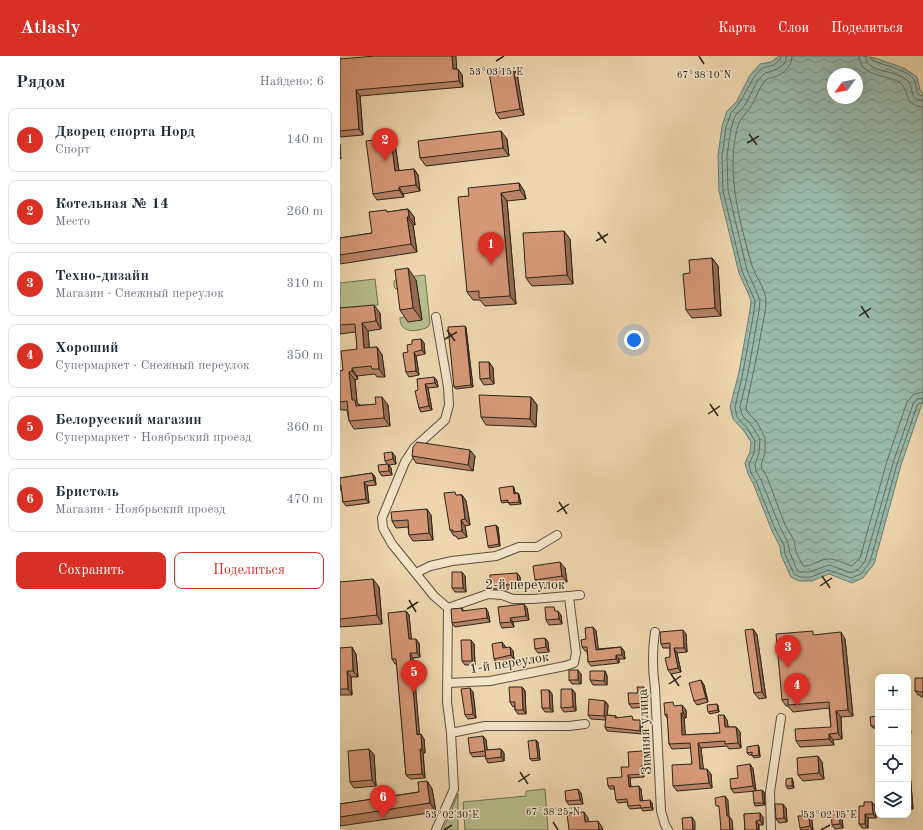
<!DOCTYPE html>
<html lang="ru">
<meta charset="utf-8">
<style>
body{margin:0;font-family:"Old Standard TT",serif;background:#f2f2f3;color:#1f2937}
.controls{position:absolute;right:12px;bottom:12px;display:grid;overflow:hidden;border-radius:8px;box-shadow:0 4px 16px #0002}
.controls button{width:36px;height:36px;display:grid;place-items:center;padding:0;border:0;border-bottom:1px solid #e0e1e3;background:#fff;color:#1f2937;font:20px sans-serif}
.compass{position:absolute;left:487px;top:12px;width:36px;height:36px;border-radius:50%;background:#fff;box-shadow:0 4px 16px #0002;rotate:237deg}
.you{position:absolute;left:294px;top:284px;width:14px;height:14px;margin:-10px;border:3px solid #fff;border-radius:50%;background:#1a73e8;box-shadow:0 0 0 6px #1a73e833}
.badge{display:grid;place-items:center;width:26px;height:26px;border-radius:50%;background:#d93025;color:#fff;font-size:13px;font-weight:700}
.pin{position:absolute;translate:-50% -33px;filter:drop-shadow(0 1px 2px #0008)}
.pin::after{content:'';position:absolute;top:21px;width:14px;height:12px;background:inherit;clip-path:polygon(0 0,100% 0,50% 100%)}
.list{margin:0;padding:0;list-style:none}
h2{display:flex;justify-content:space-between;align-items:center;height:52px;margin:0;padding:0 16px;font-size:17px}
h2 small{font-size:13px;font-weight:400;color:#747a83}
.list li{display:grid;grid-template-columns:26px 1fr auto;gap:12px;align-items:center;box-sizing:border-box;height:64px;margin:0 8px 8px;padding:0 8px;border:1px solid #e0e1e3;border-radius:8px}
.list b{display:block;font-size:15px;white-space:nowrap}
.list p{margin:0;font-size:13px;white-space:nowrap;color:#747a83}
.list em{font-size:13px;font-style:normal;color:#747a83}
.actions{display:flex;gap:8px;padding:12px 16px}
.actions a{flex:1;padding:9px 0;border:1px solid #d93025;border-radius:8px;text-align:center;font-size:14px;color:#d93025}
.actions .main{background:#d93025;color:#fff}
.icon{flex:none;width:22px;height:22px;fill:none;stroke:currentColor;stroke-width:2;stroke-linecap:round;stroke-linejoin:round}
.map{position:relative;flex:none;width:583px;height:774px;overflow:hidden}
header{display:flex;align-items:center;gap:24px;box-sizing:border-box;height:56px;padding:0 20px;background:#d93025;color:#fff}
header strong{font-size:19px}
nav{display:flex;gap:22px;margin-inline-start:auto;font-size:14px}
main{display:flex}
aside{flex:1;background:#fff}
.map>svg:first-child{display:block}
.green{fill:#b6be8c;stroke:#707052}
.water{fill:url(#water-waves);stroke:#6d7d71;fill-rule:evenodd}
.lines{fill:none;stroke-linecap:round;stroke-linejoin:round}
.shore{stroke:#626e62;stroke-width:1}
.minor-casing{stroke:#5c503e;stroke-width:10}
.minor{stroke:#f3e4ca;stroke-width:8}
.wall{fill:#b88467;stroke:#2b2318}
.shaded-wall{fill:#966b54;stroke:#2b2318}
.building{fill:#d69978;stroke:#2b2318}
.ticks{fill:none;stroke:#2b2318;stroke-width:1.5}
.labels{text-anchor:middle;stroke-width:3;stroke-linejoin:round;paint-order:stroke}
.street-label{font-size:14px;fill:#2b2318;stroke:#f3e4ca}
.ticks-label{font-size:10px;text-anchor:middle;fill:#2b2318;stroke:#f3e4ca;stroke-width:3;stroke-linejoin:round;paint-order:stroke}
</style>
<header>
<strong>Atlasly</strong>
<nav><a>Карта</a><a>Слои</a><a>Поделиться</a></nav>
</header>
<main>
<aside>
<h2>Рядом<small>Найдено: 6</small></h2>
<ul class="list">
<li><span class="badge">1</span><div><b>Дворец спорта Норд</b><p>Спорт</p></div><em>140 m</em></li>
<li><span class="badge">2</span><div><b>Котельная № 14</b><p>Место</p></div><em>260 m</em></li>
<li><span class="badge">3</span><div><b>Техно-дизайн</b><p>Магазин · Снежный переулок</p></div><em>310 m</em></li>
<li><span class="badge">4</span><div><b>Хороший</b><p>Супермаркет · Снежный переулок</p></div><em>350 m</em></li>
<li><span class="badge">5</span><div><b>Белорусский магазин</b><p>Супермаркет · Ноябрьский проезд</p></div><em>360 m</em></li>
<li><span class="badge">6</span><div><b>Бристоль</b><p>Магазин · Ноябрьский проезд</p></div><em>470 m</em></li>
</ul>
<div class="actions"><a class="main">Сохранить</a><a>Поделиться</a></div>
</aside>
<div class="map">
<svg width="583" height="774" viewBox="0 0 583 774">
<defs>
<pattern id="water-waves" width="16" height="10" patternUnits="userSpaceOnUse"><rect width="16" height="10" fill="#99b9ac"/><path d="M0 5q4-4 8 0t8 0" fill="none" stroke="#7d968b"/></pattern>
</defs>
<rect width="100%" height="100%" fill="#edd6ae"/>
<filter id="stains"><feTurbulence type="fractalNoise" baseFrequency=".005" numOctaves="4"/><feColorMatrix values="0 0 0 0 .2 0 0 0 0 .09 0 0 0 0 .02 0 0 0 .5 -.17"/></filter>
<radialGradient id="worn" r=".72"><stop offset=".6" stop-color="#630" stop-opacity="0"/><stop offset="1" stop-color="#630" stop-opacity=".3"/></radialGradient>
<g class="green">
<path d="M85,219l5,48 -2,4c-11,5 -28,7 -28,-9l8,-2 -4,-28 -8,1 -2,-2v-6l4,-3z"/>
<polygon points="35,223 38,249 0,253 0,227"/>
<polygon points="205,733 208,774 125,774 123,746 186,740 186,735"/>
<polygon points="118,738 118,774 103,774"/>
</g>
<path class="water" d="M439,0h83l13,2 29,10 13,9 3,13 3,3v308l-22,64 -27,99 -11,14 -11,5 -23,-9 -17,7h-13l-8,-4 -10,-22 -1,-8 -8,-16 -19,-48 -5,-9 -3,-11 5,-11 1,-10 -7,-11 -11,-12 -3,-12 9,-35 11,-62 1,-10 -12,-27 -20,-82 -1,-35 4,-30 5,-15 10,-10 13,-26 10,-11 11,-2zM493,18h24v24h-24z"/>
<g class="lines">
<g class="shore">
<polyline points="441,0 440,4 434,9 422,12 414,21 400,46 391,57 386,71 382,100 383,135 402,215 415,245 414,255 403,316 395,351 397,361 407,372 415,385 414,397 409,408 411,417 416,425 435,473 444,489 445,498 454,518 460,521 471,521 489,514 511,522 521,518 530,506 557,408 577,350 579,347 583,347"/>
<polyline points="446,0 446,5 443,9 435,14 425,17 418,24 405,49 395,60 391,72 387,100 388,134 407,214 420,244 419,255 408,317 400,351 402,359 412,370 420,383 419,397 415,408 416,415 421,424 440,471 448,487 450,497 457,514 461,516 469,516 489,509 512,517 518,514 525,505 553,407 573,348 577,343 583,342"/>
<path d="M452,0c0,9 -7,17 -15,20 -4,2 -8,1 -11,4 -8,8 -10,20 -17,29 -5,7 -10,11 -12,20 -11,46 3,93 15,137 4,11 13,22 14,34 0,11 -3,22 -5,33 -4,25 -10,49 -15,74l1,5 10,10 8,16v15l-4,12 1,4 5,8 18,48 9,15 2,12 7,14c8,1 15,-6 24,-7 8,-1 17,5 25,7l8,-8 27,-97 20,-59 7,-8 9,-2"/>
<path d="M519,0c1,21 26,18 40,26 11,7 4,24 24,25"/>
<path d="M525,0c1,16 26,14 37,21 2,1 6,3 7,6 5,7 0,17 14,18"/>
<path d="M530,0l3,5c10,4 36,9 41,19 3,5 1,10 5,15l4,1"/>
</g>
<defs>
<g id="minor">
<polyline points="76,517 90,510 112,505 156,500 179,491 197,491 217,479"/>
<polyline points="108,552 148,538 162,539 173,543 193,543 240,539"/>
<path d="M315,576c-3,20 -3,35 0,56l6,123 4,14 3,5"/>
<polyline points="108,627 150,625 225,610 234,607 236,597 229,541"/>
<polyline points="111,677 145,670 229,670 245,668"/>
<polyline points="96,774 114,733 111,677 107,646 108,552 94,540 52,488 43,472 42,462 65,406 74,392 105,364 109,349 108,331 96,261"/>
<polyline points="431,774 430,736 441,662"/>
</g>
</defs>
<use href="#minor" class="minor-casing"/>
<use href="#minor" class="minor"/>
</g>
<g class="wall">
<polygon points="0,3 117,13 122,19 123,31 20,40 23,79 0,81"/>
<polygon points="173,12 177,18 184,59 160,63 156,57"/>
<polygon points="167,83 169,100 86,110 80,102"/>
<polygon points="55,88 59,115 74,113 78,119 80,135 63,138 64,141 37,144 33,138"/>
<polygon points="179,127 184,135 186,143 167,145 176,248 145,250 140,244 133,244 127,236 129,140"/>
<polygon points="68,153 74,161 75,169 73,169 77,196 0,208 0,182 32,177 46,154 48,156"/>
<polygon points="230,183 233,228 192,230 186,222"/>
<polygon points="372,202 378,210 381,260 352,262 346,254 350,217"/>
<polygon points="76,224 82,264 68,266 60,254"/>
<polygon points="0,252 40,257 41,273 28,275 29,292 37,291 42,299 45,321 37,321 35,318 17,320 18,323 15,324 17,346 19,349 48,349 50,370 14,373 9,365 7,354 1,354 0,353 0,315 3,314 17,293 16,276 0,278"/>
<polygon points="125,270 126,272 133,331 116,333 114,331"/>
<polygon points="81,283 84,287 85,298 76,300 79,319 69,321 66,316 68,296 72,288"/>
<polygon points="149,306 153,312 154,328 144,329 140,323"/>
<polygon points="94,321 97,325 98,331 88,332 92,354 81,356 79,352 78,334"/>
<polygon points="191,341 197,349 196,371 146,369 141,361"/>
<polygon points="55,400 56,408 49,409 51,412 52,419 42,420 39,416 47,408 45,405"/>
<polygon points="72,400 135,400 133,415 76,407"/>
<polygon points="32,417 35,421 36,429 27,430 29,447 6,450 3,446 2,434 0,434 0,422"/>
<polygon points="173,430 174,432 175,437 178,437 179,439 181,448 170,449 168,446 162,447 161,445"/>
<polygon points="118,439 122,439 126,445 130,469 125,470 127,481 118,483 116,480 114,480 110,474"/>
<polygon points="91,459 93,484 73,485 69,479 68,471 56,472 52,465"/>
<polygon points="156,469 158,471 160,490 149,492 148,490"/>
<polygon points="225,512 227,526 200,530 195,524"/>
<polygon points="177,517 180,521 181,532 167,533 167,534 153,533 150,529"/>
<polygon points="125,520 126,536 115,536 112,532"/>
<polygon points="0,526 39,531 42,568 0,571"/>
<polygon points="122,552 124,555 148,556 150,566 115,571 112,567"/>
<polygon points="187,552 189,564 173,566 174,571 162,572 160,567"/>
<polygon points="66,555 69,559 71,583 79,587 80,601 73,602 79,679 84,683 85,697 83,697 85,722 70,723 66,719 57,608 55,608 52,603"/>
<polygon points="217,555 221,559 222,568 209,569 206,564"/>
<polygon points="253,571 256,575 258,593 281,591 284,595 285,603 279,603 279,607 251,610 248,606 247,595 245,595 242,591"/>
<polygon points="413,573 417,579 426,642 419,643 414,637"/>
<polygon points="346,578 347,596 337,597 341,616 331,618 328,614 330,601 330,592 323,592 321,588"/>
<polygon points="476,579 505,583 513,660 501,661 502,683 493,684 494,689 460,691 456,685 491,671 489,652 453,656 448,650 446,650 442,644"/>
<polygon points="205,582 208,586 209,596 198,597 195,593"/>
<polygon points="134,588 135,609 125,609 122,605"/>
<polygon points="165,590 165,592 173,595 174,604 157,607 154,603"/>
<polygon points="0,592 16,598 18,621 11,621 12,639 0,639"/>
<polygon points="265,615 267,620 267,629 253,629 250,624"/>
<polygon points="241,618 241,628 232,628 229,624"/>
<polygon points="583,622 583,641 581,641 580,639 578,639 575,635"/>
<polygon points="364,629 368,646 357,649 354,645"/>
<polygon points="182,631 185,635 186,658 178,658 175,654 175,650 173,651 170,646"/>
<polygon points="304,631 307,635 308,651 292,652 289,648 298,637"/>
<polygon points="232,633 235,637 236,655 224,656 221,652"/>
<polygon points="209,634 212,638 213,656 205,656 202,652"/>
<polygon points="133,636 136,662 128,663 125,659"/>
<polygon points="265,645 268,649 267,659 276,660 277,662 295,664 302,667 303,678 267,675 265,671 266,664 251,663 248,659"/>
<polygon points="377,648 378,650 379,656 370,658 368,656"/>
<polygon points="336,650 346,654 346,662 344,662 345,679 380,677 387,664 388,671 396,671 400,676 401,692 389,693 387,690 361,692 363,713 371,718 372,732 337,735 333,730 352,708 351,692 332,693 329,688 328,663 325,659"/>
<polygon points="538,660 537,672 533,672 531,670"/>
<polygon points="143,680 146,684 147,694 161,693 164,697 164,705 148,707 146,703 145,700 133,701 130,697"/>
<polygon points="196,684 198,686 200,704 192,705 190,703"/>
<polygon points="418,689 419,691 420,701 414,702 412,699 409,699 407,697"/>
<polygon points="29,693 34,699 36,730 14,732 10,726"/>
<polygon points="305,698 306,713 303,713 304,721 290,722 291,731 301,733 302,744 312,747 313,754 303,755 301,752 290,753 288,750 288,746 278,747 276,744 275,733 270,733 268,730 282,721 289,711"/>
<polygon points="568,702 569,704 573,753 568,754"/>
<polygon points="482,706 484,723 463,725 458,719"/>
<polygon points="410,708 413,713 416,735 394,737 391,733"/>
<polygon points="87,725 92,733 96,756 0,770 0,748 79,736"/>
<polygon points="453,725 454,732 448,733 446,730"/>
<polygon points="424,736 425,749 415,750 414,747"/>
<polygon points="241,737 243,748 229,749 226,745"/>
<polygon points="532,746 535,750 536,762 528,762 528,772 522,772 519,768 524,750"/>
<polygon points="446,752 447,766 439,767 436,763"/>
<polygon points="499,755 502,760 503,772 495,773 492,769"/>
<polygon points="404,758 423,761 423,769 419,769 419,774 405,774"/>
<polygon points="471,758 473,774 461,774 460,772"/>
</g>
<g class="shaded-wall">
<polygon points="112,0 116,0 117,19 113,13"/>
<polygon points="173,12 177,18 184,59 180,53"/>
<polygon points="118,13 122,19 123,31 119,25"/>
<polygon points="16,34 20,40 23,79 19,73"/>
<polygon points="161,75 167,83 169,100 163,92"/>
<polygon points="51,82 55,88 60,122 55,115"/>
<polygon points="0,88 1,103 0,101"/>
<polygon points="74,113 78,119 80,135 76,129"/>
<polygon points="179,127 184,135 186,143 180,134"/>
<polygon points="59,131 63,138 64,141 59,134"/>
<polygon points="161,137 167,145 176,248 170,240"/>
<polygon points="68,153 74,161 75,169 69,161"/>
<polygon points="67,161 73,169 77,196 71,188"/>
<polygon points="224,175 230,183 233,228 227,219"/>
<polygon points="372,202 378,210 381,260 375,252"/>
<polygon points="68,212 76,224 82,264 73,252"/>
<polygon points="34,249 40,257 41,273 36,265"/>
<polygon points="22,267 28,275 30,300 24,292"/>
<polygon points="125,270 126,272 133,331 131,329"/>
<polygon points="81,283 84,287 85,298 82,294"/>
<polygon points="37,291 42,299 45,321 39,313"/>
<polygon points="74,296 76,300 79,319 76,315"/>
<polygon points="149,306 153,312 154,328 150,322"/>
<polygon points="12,312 17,320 18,323 12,315"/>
<polygon points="9,316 15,324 17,346 21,351 21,358 12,344"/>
<polygon points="94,321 97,325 98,331 95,327"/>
<polygon points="85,328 88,332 92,354 89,350"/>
<polygon points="42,341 48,349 50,370 44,362"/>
<polygon points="191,341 197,349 196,371 190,363"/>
<polygon points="130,394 135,400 133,415 128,409"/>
<polygon points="52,396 55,400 56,408 53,403"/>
<polygon points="48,408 51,412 52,419 49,415"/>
<polygon points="32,417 35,421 36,429 34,424"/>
<polygon points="24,426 27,430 29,447 26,443"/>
<polygon points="173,430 174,432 176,440 174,438"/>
<polygon points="178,437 179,439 181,448 179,446"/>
<polygon points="122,439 126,445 130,469 125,463"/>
<polygon points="87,453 91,459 93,484 89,477"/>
<polygon points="121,464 125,470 127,481 122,475"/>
<polygon points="156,469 158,471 160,490 159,488"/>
<polygon points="220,506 225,512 227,526 222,520"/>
<polygon points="122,516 125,520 126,536 123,532"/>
<polygon points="177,517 180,521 181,532 178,528"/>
<polygon points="33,523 39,531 42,568 37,559"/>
<polygon points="184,548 187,552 189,564 186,560"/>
<polygon points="146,552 148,556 150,566 147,562"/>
<polygon points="66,555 69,559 72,588 69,583"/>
<polygon points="218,555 221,559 222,568 219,563"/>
<polygon points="170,562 173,566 174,571 171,566"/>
<polygon points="253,571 256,575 259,598 256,594"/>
<polygon points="413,573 417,579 426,642 422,636"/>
<polygon points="343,574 346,578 347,596 344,592"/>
<polygon points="501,576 505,583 513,660 508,654"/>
<polygon points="205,582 208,586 209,596 206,591"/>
<polygon points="76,583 79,587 80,601 77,597"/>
<polygon points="131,584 134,588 135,609 132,605"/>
<polygon points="162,586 165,590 166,597 163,592"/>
<polygon points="12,591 16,598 18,621 13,615"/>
<polygon points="170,591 173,595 174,604 171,599"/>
<polygon points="281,591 284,595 285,603 282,599"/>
<polygon points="334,592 337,597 341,616 338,612"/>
<polygon points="70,597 73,602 80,683 77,679"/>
<polygon points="276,599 279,603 279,607 276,603"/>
<polygon points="238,614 241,618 241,628 238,624"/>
<polygon points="7,615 11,621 12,639 8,633"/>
<polygon points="265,615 267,620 267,629 264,625"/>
<polygon points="361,624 364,629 368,646 366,642"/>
<polygon points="182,631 185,635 186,658 183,654"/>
<polygon points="304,631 307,635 308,651 305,647"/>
<polygon points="130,632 133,636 136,662 133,658"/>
<polygon points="232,633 235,637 236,655 233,651"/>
<polygon points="209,634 212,638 213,656 210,652"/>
<polygon points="568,634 570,636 570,645 569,642"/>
<polygon points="265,645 268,649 267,664 264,660"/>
<polygon points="377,648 378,650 379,656 378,654"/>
<polygon points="342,649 346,654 346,662 343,657"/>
<polygon points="496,655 501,661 502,683 498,677"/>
<polygon points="341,657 344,662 346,684 342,679"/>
<polygon points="568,657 569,659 571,677 570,675"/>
<polygon points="384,659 387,664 389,676 385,671"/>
<polygon points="300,664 302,667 303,678 300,675"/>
<polygon points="396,671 400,676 401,692 398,687"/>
<polygon points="81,678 84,683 85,697 82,693"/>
<polygon points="489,678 493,684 494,689 489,683"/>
<polygon points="143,680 146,684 148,699 145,695"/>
<polygon points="196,684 198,686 200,704 198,702"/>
<polygon points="358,687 361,692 364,718 360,713"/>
<polygon points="418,689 419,691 420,701 419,699"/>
<polygon points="29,693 34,699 36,730 32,724"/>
<polygon points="80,693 83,697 85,722 82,718"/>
<polygon points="161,693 164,697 164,705 161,701"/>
<polygon points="303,695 305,698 306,713 304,710"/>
<polygon points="478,700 482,706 484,723 479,717"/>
<polygon points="568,702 569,704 573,753 570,749 568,720"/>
<polygon points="410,708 413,713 416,735 413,730"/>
<polygon points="301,710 303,713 304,721 302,718"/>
<polygon points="367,713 371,718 372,732 369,727"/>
<polygon points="288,719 290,722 291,734 289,731"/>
<polygon points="452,722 453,725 454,732 452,730"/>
<polygon points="87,725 92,733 96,756 90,747"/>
<polygon points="299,730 301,733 303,748 300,745"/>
<polygon points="238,733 241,737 243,748 240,744"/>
<polygon points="422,734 424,736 425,749 423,747"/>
<polygon points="385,740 388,744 389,760 392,764 393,774 390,774 387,760"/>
<polygon points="310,744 312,747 313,754 311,751"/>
<polygon points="532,746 535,750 536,762 533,758"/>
<polygon points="443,748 446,752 447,766 444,762"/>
<polygon points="468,754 471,758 473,774 470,770"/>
<polygon points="499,755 502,760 503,772 500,768"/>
<polygon points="244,756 248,762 249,772 245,766"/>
<polygon points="420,757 423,761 423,769 420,764"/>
<polygon points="525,758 528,762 528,772 525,768"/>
<polygon points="352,761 355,766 355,774 353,774"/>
<polygon points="258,765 262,771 263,774 259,774"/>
<polygon points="416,765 419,769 419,774 417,774"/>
</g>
<g class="building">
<polygon points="35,0 112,0 113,13 118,13 119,25 16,34 19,73 0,75 0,3"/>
<polygon points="173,12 180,53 156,57 149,16"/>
<polygon points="161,75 163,92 80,102 78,85"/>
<polygon points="51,82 55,115 74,113 76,129 59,131 59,134 33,138 26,85"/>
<polygon points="179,127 180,134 161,137 170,240 139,242 139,235 127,236 118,141 129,140 128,132"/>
<polygon points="68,153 69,161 67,161 71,188 0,199 0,182 32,177 29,156 46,154 47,156"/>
<polygon points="224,175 227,219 186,222 183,177"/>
<polygon points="372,202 375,252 346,254 343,218 350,217 349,204"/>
<polygon points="68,212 73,252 60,254 55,214"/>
<polygon points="34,249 36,265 22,267 24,292 37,291 39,313 32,313 31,310 12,312 12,315 9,316 12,344 15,344 16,350 36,348 35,341 42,341 44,362 9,365 7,345 0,346 0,315 3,314 1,295 17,293 15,268 0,269 0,252"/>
<polygon points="125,270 131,329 114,331 108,271"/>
<polygon points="81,283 82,294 74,296 76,315 66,316 63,297 68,296 67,289 72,288 72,284"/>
<polygon points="139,306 149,306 150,322 140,323"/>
<polygon points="94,321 95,327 85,328 89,350 79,352 75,335 78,334 77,323"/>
<polygon points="139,339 191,341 190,363 141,361"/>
<polygon points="77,386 130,394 128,409 72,400 73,391"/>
<polygon points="52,396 53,403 45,405 44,397"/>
<polygon points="48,408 49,415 39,416 38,409"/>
<polygon points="32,417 34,424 24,426 26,443 3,446 1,429 0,429 0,422"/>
<polygon points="173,430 174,438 178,437 179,446 168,447 168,444 161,445 159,432"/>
<polygon points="115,436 116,439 122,439 125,463 121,464 122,475 113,476 113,474 110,474 104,437"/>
<polygon points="87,453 89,477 69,479 68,464 52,465 51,456"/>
<polygon points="156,469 159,488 148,490 145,471"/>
<polygon points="220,506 222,520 195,524 193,510"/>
<polygon points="112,516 122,516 123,532 112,532"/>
<polygon points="177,517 178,528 164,529 164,530 150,529 150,519"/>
<polygon points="33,523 37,559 0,563 0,526"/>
<polygon points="184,548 186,560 170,562 171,566 160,567 158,551"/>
<polygon points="205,551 214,551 215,555 218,555 219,563 206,564"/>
<polygon points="122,552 122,555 146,552 147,562 112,567 111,553"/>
<polygon points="66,555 69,583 76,583 77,597 70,597 77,679 81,678 82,693 80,693 82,718 66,719 56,603 52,603 48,557"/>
<polygon points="253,571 256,594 281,591 282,599 276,599 276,603 248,606 247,591 242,591 241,584 246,583 245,572"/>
<polygon points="413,573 422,636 414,637 405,574"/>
<polygon points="343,574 344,592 334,592 338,612 328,614 325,602 330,601 330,587 321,588 320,576"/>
<polygon points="473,575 473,579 501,576 508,654 496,655 498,677 489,678 489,683 456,685 455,673 491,671 489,646 448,649 448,643 442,644 436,578"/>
<polygon points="205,582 206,591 195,593 194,583"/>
<polygon points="121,584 131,584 132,605 122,605"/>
<polygon points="162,586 163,592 170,591 171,599 154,603 152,588"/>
<polygon points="12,591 13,615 7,615 8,633 0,633 0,592"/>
<rect x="229" y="614" width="9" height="10"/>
<polygon points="250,615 265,615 264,625 250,624"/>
<polygon points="575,622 583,622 583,636 578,636 578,635 575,635"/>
<polygon points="361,624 366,642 354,645 349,627"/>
<polygon points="169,631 182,631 183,654 175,654 175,646 170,646"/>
<polygon points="297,631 304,631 305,647 289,648 288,637 298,637"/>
<polygon points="130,632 133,658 125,659 121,633"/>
<polygon points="221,633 232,633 233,651 221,652"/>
<polygon points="201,634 209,634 210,652 202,652"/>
<polygon points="249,643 265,645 264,660 248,659"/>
<polygon points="333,646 334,650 342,649 343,657 341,657 342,679 380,677 378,659 384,659 385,671 396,671 398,687 385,688 385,685 358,687 360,713 367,713 369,727 333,730 332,709 352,708 350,687 329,688 327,658 325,659 324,647"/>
<polygon points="377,648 378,654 368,656 367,649"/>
<polygon points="568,658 570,675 568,675"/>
<polygon points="266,659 276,660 275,662 292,660 293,664 300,664 300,675 265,671"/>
<polygon points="538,660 538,678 537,670 531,670 530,661"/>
<polygon points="143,680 145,695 130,697 128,682"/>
<polygon points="196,684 198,702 190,703 188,685"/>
<polygon points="418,689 419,699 412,700 412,696 407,697 407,691"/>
<polygon points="29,693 32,724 10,726 8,695"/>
<polygon points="161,693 161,701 146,703 145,694"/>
<polygon points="303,695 304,710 301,710 302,718 288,719 289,731 299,730 300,745 310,744 311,751 301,752 300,749 288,750 287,743 276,744 274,730 268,730 267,722 282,721 281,711 289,711 288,696"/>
<polygon points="478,700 479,717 458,719 457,702"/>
<polygon points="410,708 413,730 391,733 390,723 398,722 397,710"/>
<polygon points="568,720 570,749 568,749"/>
<polygon points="452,722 452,730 446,730 446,723"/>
<polygon points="87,725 90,747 0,761 0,748 79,736 78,726"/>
<polygon points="238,733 240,744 226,745 225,735"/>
<polygon points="422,734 423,747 414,747 413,735"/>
<polygon points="385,740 387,760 389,760 390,774 381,774 379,750 376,750 375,742"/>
<polygon points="524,746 532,746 533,758 525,758 525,768 519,768 519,750 524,750"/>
<polygon points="435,748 443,748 444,762 436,763"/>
<polygon points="468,754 470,770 460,772 458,760 463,760 462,755"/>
<polygon points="499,755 500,768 492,769 491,756"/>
<polygon points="244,756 245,766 258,765 259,774 229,774 227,757"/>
<polygon points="420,757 420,764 416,765 417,774 405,774 404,758"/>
<polygon points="352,761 353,774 343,774 342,762"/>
</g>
<path class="ticks" d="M359,0l5,8M156,5l8,-5M409,78l8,11M407,87l12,-7M258,176l8,11M256,185l12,-7M521,250l8,12M519,260l12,-8M107,274l8,11M105,283l12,-7M370,348l8,12M368,358l12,-8M219,446l8,12M217,456l12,-8M482,520l8,12M480,530l12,-8M69,544l7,12M67,553l11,-7M331,618l8,12M329,628l12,-8M180,716l8,12M178,726l12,-8M213,766l5,8M104,774l8,-5M481,774l9,-5"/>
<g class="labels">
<g class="street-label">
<text x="185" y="533">2-й переулок</text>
<text transform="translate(169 606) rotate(-9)" y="5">1-й переулок</text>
<text transform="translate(304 676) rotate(-93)" y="5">Зимняя улица</text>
</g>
</g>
<g class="ticks-label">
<text x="156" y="19">53°03'15"E</text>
<text x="364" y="22">67°38'10"N</text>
<text x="213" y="759">67°38'25"N</text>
<text x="112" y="762">53°02'30"E</text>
<text x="490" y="762">53°02'15"E</text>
</g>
<rect width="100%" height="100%" filter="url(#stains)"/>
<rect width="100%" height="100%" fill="url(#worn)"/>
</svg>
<div class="controls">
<button>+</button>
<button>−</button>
<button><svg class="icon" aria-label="locate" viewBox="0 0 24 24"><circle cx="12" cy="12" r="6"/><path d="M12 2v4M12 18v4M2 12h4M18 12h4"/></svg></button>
<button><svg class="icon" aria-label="layers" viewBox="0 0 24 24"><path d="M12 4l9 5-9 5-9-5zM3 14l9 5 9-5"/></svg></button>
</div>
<svg class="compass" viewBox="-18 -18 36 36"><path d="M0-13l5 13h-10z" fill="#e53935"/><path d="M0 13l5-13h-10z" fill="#747a83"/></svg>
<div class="you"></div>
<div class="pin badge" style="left:151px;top:209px">1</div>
<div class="pin badge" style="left:45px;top:105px">2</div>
<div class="pin badge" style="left:448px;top:612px">3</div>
<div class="pin badge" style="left:457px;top:650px">4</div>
<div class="pin badge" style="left:74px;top:637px">5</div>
<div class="pin badge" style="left:43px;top:762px">6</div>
</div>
</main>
